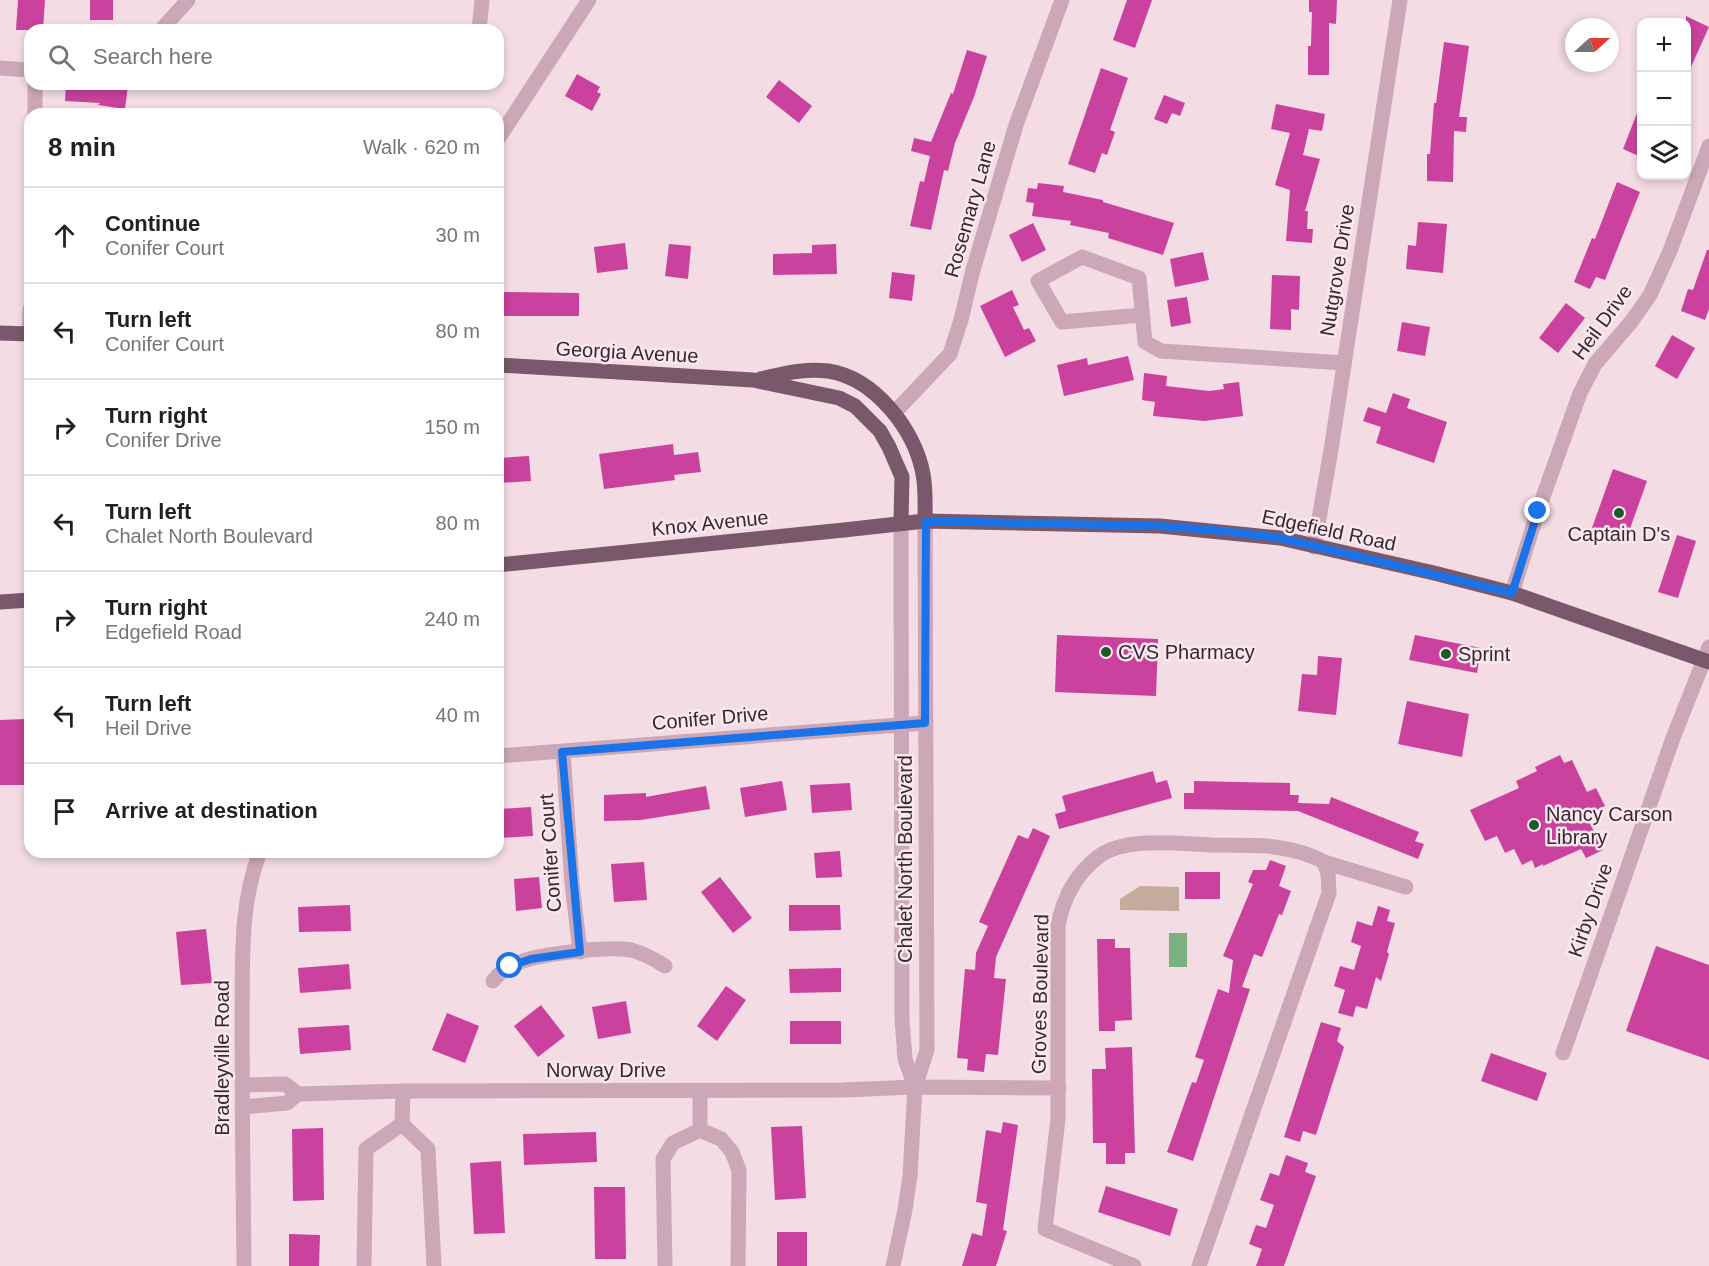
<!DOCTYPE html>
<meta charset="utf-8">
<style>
body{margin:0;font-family:Helvetica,sans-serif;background:#f2f2f2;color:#202124}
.controls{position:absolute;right:18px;top:18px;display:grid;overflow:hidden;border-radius:12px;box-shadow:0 3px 9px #0003}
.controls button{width:54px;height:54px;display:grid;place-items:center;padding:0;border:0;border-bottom:2px solid #e0e0e0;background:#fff;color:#202124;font:30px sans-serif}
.compass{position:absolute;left:1565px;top:18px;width:54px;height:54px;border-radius:50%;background:#fff;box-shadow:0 3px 9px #0003;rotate:69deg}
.stop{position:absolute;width:18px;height:18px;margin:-14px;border:4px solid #1a73e8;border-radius:50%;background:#fff}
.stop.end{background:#1a73e8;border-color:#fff;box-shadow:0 2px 6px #0008}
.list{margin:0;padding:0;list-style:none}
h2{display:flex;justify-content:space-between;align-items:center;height:78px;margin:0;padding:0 24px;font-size:26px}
h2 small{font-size:20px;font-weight:400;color:#757577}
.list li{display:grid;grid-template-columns:39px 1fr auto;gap:18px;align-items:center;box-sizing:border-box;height:96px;padding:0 24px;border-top:2px solid #e0e0e0}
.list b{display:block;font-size:22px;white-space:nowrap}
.list p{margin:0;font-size:20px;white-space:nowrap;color:#757577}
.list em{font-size:20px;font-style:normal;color:#757577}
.icon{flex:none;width:33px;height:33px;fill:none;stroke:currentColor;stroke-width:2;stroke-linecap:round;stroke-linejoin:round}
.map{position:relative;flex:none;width:1709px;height:1266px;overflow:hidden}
.search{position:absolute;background:#fff;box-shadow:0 3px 9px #0003;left:24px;top:24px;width:480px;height:66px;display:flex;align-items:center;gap:15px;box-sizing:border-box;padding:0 21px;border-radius:18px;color:#757577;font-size:22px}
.panel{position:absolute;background:#fff;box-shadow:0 3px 9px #0003;left:24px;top:108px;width:480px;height:750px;border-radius:18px}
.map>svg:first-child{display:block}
.green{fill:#c3ac9b}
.water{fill:#7ab181}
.building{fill:#ca429d}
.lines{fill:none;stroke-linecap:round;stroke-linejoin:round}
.minor{stroke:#cca7b7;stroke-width:15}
.tertiary{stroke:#cca7b7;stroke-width:15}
.primary{stroke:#7a586c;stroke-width:15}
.route{stroke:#1a73e8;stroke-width:8}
.poi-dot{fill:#1c5b26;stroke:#fae8ef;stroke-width:2}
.labels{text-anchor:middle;stroke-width:5;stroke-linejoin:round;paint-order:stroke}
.street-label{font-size:20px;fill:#382831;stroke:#fae8ef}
.poi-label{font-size:20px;fill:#382831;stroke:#fae8ef;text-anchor:start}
</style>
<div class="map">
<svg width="1709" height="1266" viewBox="0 0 1709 1266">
<rect width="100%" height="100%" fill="#f3dce4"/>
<polygon class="green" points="1140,886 1179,887 1179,911 1120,910 1120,899"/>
<rect class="water" x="1169" y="933" width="18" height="34"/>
<g class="building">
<polygon points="18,0 45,0 43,30 16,30"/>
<rect x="90" y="0" width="23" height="20"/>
<polygon points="1127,0 1152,0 1135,48 1113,40"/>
<polygon points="1309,0 1337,0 1336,24 1329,23 1329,75 1308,75 1308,46 1311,46 1312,12 1309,12"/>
<polygon points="1686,16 1709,27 1686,78"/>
<polygon points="1444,42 1469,46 1459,117 1467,117 1466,132 1454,131 1453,182 1427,181 1427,154 1430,154 1434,103 1436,103"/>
<polygon points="967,50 987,56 974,97 955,143 948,171 944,170 931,230 910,226 920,181 924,182 930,156 911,151 914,138 931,142 951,93 953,94"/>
<polygon points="1101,68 1128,78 1110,130 1115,132 1107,155 1102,153 1095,173 1068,164"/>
<polygon points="577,74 600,87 597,92 601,94 592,111 565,96"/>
<polygon points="779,80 812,106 799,123 766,97"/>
<polygon points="66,84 128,86 125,109 98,105 100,103 65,101"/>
<polygon points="1164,95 1185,103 1180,116 1172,113 1167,124 1154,119"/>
<polygon points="1641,103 1641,157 1623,149"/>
<polygon points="1276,104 1325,114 1322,131 1309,129 1303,155 1320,159 1305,211 1308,211 1307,229 1313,229 1312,243 1286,241 1290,190 1275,185 1290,133 1271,129"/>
<polygon points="1617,182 1640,192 1605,280 1596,277 1590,289 1574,282 1592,238 1595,239"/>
<polygon points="1038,183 1064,186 1063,192 1103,200 1103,202 1174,223 1163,255 1108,238 1109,233 1070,225 1071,221 1032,216 1034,203 1026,202 1028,188 1037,189"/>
<polygon points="1418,222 1447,224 1443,273 1406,269 1408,245 1416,246"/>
<polygon points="1033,223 1046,250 1022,262 1009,235"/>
<polygon points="625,243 628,269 597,273 594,247"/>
<polygon points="669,244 691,246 688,279 665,276"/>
<polygon points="836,244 837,274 773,275 773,254 812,253 812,245"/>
<polygon points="1707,250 1709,250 1709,309 1705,320 1681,311 1688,289 1693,290"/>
<polygon points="1203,252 1209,280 1175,287 1170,259"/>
<polygon points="892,272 915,275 912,301 889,298"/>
<polygon points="1272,275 1300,276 1299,310 1291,309 1291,330 1270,329"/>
<polygon points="1012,290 1019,305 1013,307 1024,330 1029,328 1036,341 1005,357 980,306"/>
<polygon points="502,292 579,293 579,316 502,316"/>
<polygon points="1187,297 1191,323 1171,327 1167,300"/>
<polygon points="1566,303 1585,318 1558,353 1539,338"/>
<polygon points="1402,322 1430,327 1425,356 1397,351"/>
<polygon points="1672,335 1695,348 1677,379 1655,366"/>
<polygon points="1128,356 1134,380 1064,396 1057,365 1087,358 1088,365"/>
<polygon points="1144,373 1167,376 1166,386 1209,391 1224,389 1223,384 1239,382 1243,416 1204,421 1153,416 1155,402 1142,400"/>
<polygon points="1393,393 1410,399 1407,408 1447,422 1434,463 1376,443 1381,427 1363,421 1368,407 1386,413"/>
<polygon points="673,444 674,455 698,452 701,472 674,475 675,480 604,489 599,454"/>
<polygon points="529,456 531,481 498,483 498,458"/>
<polygon points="1613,469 1647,481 1627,537 1625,536 1623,540 1592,528"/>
<polygon points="1677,535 1696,541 1678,598 1658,592"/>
<polygon points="1057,635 1158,639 1156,696 1055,692"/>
<polygon points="1415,635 1481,648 1477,673 1409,660"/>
<polygon points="1318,656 1342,658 1336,715 1298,711 1302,674 1317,675"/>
<polygon points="1407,701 1469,714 1462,757 1398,744"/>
<polygon points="24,719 27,769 30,769 30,785 0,785 0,720"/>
<polygon points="1560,755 1564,763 1572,760 1587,792 1596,788 1605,806 1586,815 1603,850 1586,858 1581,849 1543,866 1543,864 1535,868 1532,860 1522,865 1514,849 1505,853 1497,836 1485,841 1470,810 1519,788 1516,781 1537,771 1535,767"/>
<polygon points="1153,771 1156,783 1167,780 1172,798 1059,829 1055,814 1066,811 1062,796"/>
<polygon points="782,781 787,810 745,817 740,788"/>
<polygon points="1194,781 1290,783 1290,795 1299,795 1298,803 1329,804 1331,797 1419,832 1415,841 1424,844 1418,859 1298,811 1184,809 1184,793 1194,793"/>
<polygon points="850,783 852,810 812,813 810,785"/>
<polygon points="706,786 710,809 641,820 604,821 604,795 646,793 646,797"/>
<polygon points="531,807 533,836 498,838 498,809"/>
<polygon points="1033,828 1050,836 996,957 994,978 1006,979 998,1055 986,1054 984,1072 967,1070 968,1059 957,1058 965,969 975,970 976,953 988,926 979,922 1018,835 1028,839"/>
<polygon points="840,851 842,877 816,878 814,853"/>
<polygon points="1270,860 1286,866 1279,886 1291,891 1282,915 1279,914 1262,957 1254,954 1242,987 1250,989 1193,1161 1167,1152 1192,1082 1196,1083 1204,1060 1195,1057 1218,989 1229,993 1233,960 1223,956 1253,884 1248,882 1253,870 1266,870"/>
<polygon points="644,862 647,900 614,902 611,864"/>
<rect x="1185" y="872" width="35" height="27"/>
<polygon points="539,877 542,908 516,911 514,879"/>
<polygon points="720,877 752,918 733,933 701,892"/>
<polygon points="350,905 351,931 299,932 298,907"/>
<polygon points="789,905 840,905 841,930 789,931"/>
<polygon points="1378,906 1390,910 1387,921 1395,923 1387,952 1389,954 1381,981 1376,977 1367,1009 1356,1006 1353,1017 1338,1013 1345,990 1334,986 1340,966 1354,970 1361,946 1351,942 1357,921 1372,926"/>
<polygon points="206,929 212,983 181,985 176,932"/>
<polygon points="1097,939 1115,939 1115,948 1130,948 1132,1020 1115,1021 1115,1031 1099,1031"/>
<polygon points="1656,946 1709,965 1709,1060 1626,1031"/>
<polygon points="349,964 351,989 300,993 298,968"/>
<polygon points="841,968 841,992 790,993 789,969"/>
<polygon points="726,986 746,1000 717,1041 697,1026"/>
<polygon points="626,1001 631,1033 598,1039 592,1007"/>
<polygon points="541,1005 565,1036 538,1057 514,1026"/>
<polygon points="447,1013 479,1026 465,1063 432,1050"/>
<rect x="790" y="1021" width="51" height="23"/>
<polygon points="1321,1022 1341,1028 1337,1041 1344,1047 1316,1135 1303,1131 1300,1142 1284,1137"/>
<polygon points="349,1025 351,1050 300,1054 298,1028"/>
<polygon points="1132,1047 1135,1153 1125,1153 1125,1164 1106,1164 1106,1143 1093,1143 1092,1069 1106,1069 1105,1048"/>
<polygon points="1491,1053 1547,1073 1537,1101 1481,1081"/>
<polygon points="1003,1122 1018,1125 1003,1230 1007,1231 996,1266 962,1266 972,1233 982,1236 987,1204 976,1202 986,1130 1001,1133"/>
<polygon points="802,1126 806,1198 775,1200 771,1127"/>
<polygon points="323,1128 324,1200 293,1201 292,1129"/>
<polygon points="596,1132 597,1162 524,1165 523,1134"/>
<polygon points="1286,1155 1308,1163 1305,1172 1316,1176 1284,1266 1256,1266 1262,1249 1249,1244 1256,1225 1266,1228 1274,1205 1260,1200 1270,1173 1279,1176"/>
<polygon points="501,1161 505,1233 474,1234 470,1163"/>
<polygon points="1106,1186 1178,1209 1170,1236 1098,1212"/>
<polygon points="594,1187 625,1187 626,1259 595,1259"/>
<rect x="777" y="1232" width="30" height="34"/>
<polygon points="289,1234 320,1235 319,1266 289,1266"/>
</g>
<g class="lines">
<g class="minor">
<polyline points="161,30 188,0"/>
<polyline points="479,30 482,0"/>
<polyline points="0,68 30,70"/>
<polyline points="35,114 35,84"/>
<polyline points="1142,315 1062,322 1038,281 1082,257 1139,278 1145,342 1161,351 1344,363"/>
<polyline points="29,334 30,309"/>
<polyline points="894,413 950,354 961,320 973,270 1016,125 1062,0"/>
<polyline points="901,522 902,1019 905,1059 915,1087"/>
<polyline points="1314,547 1331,450 1400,0"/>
<polyline points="1512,593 1538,511 1580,393 1595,364 1631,322 1650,295 1670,251 1709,146"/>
<polyline points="563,752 572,883 580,952"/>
<polyline points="498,756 925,723"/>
<polyline points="1324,862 1406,887"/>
<path d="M493,981c5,-6 11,-12 18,-15 20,-12 96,-20 120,-16 12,3 23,9 34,16"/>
<polyline points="1563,1053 1673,738 1709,647"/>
<polyline points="242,1085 285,1084 298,1094"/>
<polyline points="403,1091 402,1124 428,1149 434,1266"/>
<polyline points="242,1107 287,1103 298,1094 403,1091 843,1090 915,1087 1059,1088"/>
<polyline points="700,1130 721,1139 732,1152 739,1170 738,1266"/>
<polyline points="364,1266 366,1149 402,1124"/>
<polyline points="665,1266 663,1159 673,1143 700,1130 700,1091"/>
<polyline points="893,1266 905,1210 910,1176 915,1087 927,1050 925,521"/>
<path d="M1134,1266l-89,-37 13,-110v-193c5,-28 17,-51 40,-69 27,-21 82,-13 113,-12 19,0 38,0 56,1 19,2 41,7 57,16l4,12 1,19 -130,373"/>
</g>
<g class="tertiary">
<polyline points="498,139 589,0"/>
<path d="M244,1266c-1,-82 -2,-165 -2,-247 1,-56 -3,-114 18,-167"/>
</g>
<g class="primary">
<polyline points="0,333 30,334"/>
<polyline points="498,365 753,380 839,398 855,406 880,431 889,447 902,477 901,522"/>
<path d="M760,379c23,-5 44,-11 68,-8 47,7 87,59 95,103 3,15 2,32 2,47"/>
<polyline points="498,565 844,530 925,521 1160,526 1280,538 1434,573 1512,593 1709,662"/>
<polyline points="0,602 30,600"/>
</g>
</g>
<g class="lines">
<polyline class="route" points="510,966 531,959 580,952 562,752 925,723 926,521 1160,526 1223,531 1280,538 1512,593 1538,511"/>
</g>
<g class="poi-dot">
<circle cx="1619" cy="513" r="6"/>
<circle cx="1106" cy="652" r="6"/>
<circle cx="1446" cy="654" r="6"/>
<circle cx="1534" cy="825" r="6"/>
</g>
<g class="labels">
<g class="street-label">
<text transform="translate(970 209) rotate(-74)" y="7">Rosemary Lane</text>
<text transform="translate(1337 270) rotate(-81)" y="7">Nutgrove Drive</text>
<text transform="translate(1602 322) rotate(-54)" y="7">Heil Drive</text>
<text transform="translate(627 352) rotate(3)" y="7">Georgia Avenue</text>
<text transform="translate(710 523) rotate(-6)" y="7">Knox Avenue</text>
<text transform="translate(1329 530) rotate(12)" y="7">Edgefield Road</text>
<text transform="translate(710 718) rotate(-5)" y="7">Conifer Drive</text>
<text transform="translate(550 853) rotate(-94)" y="7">Conifer Court</text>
<text transform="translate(905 859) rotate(-90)" y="7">Chalet North Boulevard</text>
<text transform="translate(1590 910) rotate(-71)" y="7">Kirby Drive</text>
<text transform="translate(1040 994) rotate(-89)" y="7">Groves Boulevard</text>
<text transform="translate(222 1058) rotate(-90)" y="7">Bradleyville Road</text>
<text x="606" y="1077">Norway Drive</text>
</g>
<g class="poi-label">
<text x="1619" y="541" text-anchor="middle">Captain D's</text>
<text x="1118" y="659">CVS Pharmacy</text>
<text x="1458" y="661">Sprint</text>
<text x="1546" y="821">Nancy Carson<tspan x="1546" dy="23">Library</tspan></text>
</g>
</g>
</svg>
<div class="controls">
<button>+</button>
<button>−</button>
<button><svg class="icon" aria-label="layers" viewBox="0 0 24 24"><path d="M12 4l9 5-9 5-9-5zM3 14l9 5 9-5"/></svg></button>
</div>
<svg class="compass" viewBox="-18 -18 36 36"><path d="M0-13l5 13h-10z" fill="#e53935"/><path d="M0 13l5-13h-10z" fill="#757577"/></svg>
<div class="stop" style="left:510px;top:966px"></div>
<div class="stop end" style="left:1538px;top:511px"></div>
<div class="search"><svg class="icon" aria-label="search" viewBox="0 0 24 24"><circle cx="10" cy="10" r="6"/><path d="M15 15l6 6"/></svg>Search here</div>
<section class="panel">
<h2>8 min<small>Walk · 620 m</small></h2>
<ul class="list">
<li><svg class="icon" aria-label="ahead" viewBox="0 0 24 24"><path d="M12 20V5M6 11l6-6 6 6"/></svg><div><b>Continue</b><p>Conifer Court</p></div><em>30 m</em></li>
<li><svg class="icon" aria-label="left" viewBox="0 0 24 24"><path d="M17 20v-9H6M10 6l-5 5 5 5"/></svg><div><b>Turn left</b><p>Conifer Court</p></div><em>80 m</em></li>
<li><svg class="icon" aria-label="right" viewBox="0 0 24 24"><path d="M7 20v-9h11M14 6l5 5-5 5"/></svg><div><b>Turn right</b><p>Conifer Drive</p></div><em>150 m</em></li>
<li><svg class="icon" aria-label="left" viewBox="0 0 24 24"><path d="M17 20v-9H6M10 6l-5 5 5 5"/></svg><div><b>Turn left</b><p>Chalet North Boulevard</p></div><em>80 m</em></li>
<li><svg class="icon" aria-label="right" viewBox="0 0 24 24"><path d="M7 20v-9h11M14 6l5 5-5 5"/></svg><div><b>Turn right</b><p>Edgefield Road</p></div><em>240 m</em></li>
<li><svg class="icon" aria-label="left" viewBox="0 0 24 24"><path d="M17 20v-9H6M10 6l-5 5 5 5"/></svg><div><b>Turn left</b><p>Heil Drive</p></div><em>40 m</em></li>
<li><svg class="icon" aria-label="arrive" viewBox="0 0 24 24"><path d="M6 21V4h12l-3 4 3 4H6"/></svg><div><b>Arrive at destination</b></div></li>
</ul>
</section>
</div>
